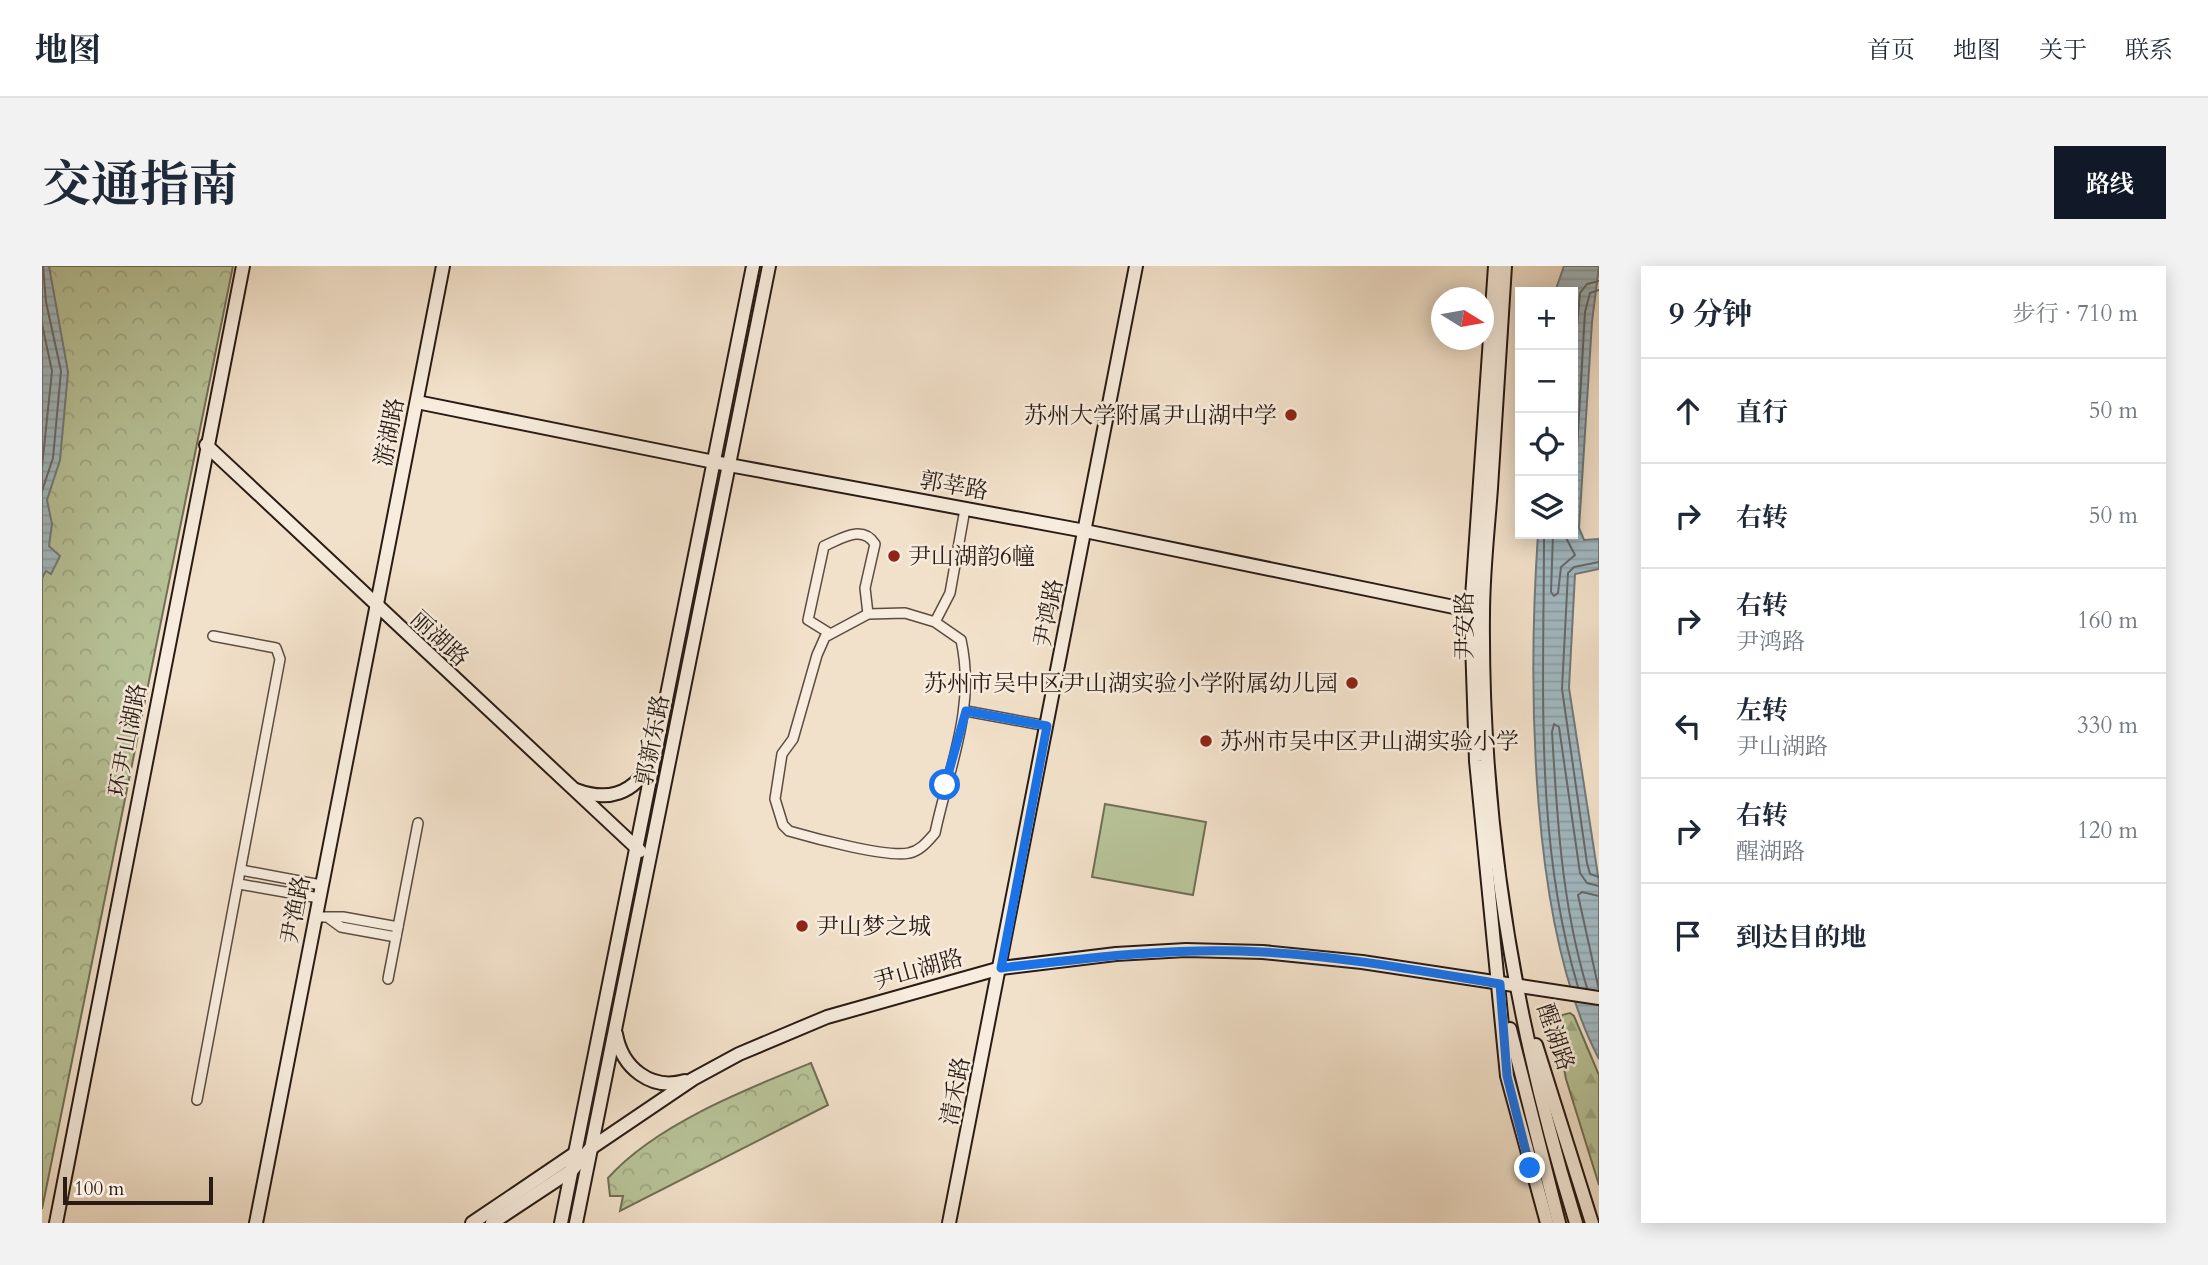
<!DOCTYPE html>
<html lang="zh">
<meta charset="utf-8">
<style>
body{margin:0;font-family:Cardo,"Noto Serif SC",serif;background:#f2f2f3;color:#1f2937}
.controls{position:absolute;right:21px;top:21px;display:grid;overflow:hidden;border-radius:0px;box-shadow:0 4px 18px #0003}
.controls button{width:63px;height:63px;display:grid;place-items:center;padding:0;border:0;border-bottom:2px solid #e0e1e3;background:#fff;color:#1f2937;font:35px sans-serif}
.compass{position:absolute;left:1389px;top:21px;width:63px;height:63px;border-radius:50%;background:#fff;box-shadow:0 4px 18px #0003;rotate:101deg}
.scale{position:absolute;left:21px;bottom:18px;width:150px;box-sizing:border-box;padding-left:7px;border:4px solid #291b15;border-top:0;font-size:19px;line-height:24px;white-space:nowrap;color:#291b15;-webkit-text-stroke:5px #f7ecdd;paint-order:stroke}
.stop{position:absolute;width:21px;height:21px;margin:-16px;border:5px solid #1a73e8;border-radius:50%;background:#fff}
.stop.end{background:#1a73e8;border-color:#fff;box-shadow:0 2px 7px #0008}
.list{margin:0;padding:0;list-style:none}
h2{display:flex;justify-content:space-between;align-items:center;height:91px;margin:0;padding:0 28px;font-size:30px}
h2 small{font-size:23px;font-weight:400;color:#747a83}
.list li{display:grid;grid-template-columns:46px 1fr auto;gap:21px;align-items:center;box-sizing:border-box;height:105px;padding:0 28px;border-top:2px solid #e0e1e3}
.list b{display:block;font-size:26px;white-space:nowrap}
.list p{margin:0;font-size:23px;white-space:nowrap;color:#747a83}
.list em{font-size:23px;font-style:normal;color:#747a83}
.icon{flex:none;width:38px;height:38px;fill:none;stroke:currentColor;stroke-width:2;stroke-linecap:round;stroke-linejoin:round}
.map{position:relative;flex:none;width:1557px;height:957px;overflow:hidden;border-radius:0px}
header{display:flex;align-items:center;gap:42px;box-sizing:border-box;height:98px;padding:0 35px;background:#fff;border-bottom:2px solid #e0e1e3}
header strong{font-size:33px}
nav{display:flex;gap:38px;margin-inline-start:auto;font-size:24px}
.intro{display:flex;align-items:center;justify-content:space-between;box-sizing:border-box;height:168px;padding:0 42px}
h1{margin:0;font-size:49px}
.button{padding:18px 32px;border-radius:0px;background:#111827;color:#fff;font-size:24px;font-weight:700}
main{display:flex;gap:42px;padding:0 42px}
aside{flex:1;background:#fff;border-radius:0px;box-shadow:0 4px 18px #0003}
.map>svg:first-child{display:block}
.forest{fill:url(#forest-firs);stroke:#706f56;stroke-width:2}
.park{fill:url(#park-crowns);stroke:#706f56;stroke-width:2}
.garden{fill:#b8c398;stroke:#706f56;stroke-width:2}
.water{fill:url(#water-rules);stroke:#727a7d;stroke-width:2}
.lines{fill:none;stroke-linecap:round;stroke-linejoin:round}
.shore{stroke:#666a6c;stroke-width:2}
.street-casing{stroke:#5b4c42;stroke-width:12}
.secondary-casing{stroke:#291b15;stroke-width:16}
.street{stroke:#f7ecdd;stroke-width:9}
.secondary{stroke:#f7ecdd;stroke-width:12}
.route{stroke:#1a73e8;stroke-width:9}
.poi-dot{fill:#8f2418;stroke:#f7ecdd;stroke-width:2.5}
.labels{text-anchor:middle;stroke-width:5;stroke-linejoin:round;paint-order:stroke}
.poi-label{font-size:23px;fill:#291b15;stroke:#f7ecdd;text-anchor:start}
.street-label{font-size:23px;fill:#291b15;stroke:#f7ecdd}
</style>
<header>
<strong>地图</strong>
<nav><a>首页</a><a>地图</a><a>关于</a><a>联系</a></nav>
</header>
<div class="intro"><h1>交通指南</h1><a class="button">路线</a></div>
<main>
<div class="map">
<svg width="1557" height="957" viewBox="0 0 1557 957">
<defs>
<pattern id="forest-firs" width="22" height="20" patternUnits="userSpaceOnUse" patternTransform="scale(1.75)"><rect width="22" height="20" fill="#b8c398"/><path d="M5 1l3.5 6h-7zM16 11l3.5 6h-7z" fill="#9ea782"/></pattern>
<pattern id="park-crowns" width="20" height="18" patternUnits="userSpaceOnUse" patternTransform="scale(1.75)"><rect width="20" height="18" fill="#b8c398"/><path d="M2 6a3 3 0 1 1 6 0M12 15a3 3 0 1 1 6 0" fill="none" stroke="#9ea782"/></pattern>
<pattern id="water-rules" width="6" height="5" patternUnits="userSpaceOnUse" patternTransform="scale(1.75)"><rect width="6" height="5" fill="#a2bac2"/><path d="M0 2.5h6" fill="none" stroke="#8c9fa6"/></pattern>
</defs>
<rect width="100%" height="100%" fill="#f2e1ca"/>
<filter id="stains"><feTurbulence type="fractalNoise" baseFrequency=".00286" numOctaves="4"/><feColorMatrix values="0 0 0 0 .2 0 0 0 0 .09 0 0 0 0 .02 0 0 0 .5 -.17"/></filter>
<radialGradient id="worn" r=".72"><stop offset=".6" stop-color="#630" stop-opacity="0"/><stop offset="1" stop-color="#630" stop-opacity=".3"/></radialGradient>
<polygon class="forest" points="1528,747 1532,750 1557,809 1557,919 1524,813 1515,765 1520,749"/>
<g class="park">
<polygon points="0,0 191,0 0,943"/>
<path d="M769,797l17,42 -208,106 3,-15h-13l-2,-18c47,-53 138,-89 203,-115z"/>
</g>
<polygon class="garden" points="1063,538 1164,556 1151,629 1050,611"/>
<g class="water">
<polygon points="0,0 7,0 26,106 18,194 5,234 10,258 7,280 18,290 9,308 4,305 0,312"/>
<path d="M1522,0h35l-7,56 -13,206 5,12 15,-1v30l-24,5 -6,114 30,194v177c-70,-133 -71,-376 -61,-525h35v-242h-18z"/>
</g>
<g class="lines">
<g class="shore">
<polyline points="0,58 10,105 0,201"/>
<polyline points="1531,107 1538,27 1545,18 1557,15"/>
<polyline points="0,225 11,192 19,105 4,36 1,0"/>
<polyline points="1531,252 1543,46 1548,27 1557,24"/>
<path d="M1502,268c0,150 -10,306 34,453"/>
<polyline points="1511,268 1509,326 1512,330 1516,327 1519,301 1533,289 1522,268"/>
<polyline points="1557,296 1532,301 1526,307 1520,423 1545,597 1548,608 1557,611"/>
<path d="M1545,722c-25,-83 -30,-170 -35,-256l2,-8 5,3 21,146 7,10 12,3"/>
<polyline points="1557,724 1536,629 1540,626 1557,630"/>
</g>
<defs>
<g id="street">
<path d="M893,356l-30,-9 -37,1 -43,23 -8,18 -24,84 -11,15 -7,45 8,26 6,6c24,7 99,27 120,22 11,-2 18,-11 26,-20 14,-66 41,-125 26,-193l-26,-18 15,-29 15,-84"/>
<path d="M787,367l-21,-13 16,-74c17,-7 38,-22 51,-2l-10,44 3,26"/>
<polyline points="924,445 1005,460"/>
<polyline points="199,604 279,619"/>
<polyline points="197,618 277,632"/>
<polyline points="273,651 301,651 356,661"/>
<polyline points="288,653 299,661 354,671"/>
<polyline points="346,713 376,557"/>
<polyline points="155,834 238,393 234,382 171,370"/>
</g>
<g id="secondary">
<polyline points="1453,0 1429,346 1434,495 1465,810 1505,957"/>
<path d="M1463,0c-5,74 -9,148 -14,222 -3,42 -8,84 -8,126 -2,207 32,412 93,609"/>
<polyline points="375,136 687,199 1043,265 1441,347"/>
<polyline points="164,179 598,585"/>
<path d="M534,524c32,12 58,4 74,-27"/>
<polyline points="1468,763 1517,957"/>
<path d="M574,768c6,34 35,57 69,47"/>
<polyline points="1494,779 1550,957"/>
<polyline points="14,957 201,0"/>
<polyline points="214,957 401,0"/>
<polyline points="430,957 535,886"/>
<polyline points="450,957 530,904 549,882 651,813 697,788 785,751 959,702 1074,688 1144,684 1221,686 1320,696 1557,732"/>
<polyline points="519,957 711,0"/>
<polyline points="534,957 727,0"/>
<polyline points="907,957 1094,0"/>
</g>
</defs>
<use href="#street" class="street-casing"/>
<use href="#secondary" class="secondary-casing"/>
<use href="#street" class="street"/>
<use href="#secondary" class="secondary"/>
</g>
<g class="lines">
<path class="route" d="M903,519l21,-74 81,15 -46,242c87,-10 173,-21 261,-16 79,4 159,19 238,32l7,92 23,92"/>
</g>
<g class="poi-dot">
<circle cx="1249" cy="149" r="7"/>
<circle cx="852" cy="290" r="7"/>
<circle cx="1310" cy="417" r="7"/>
<circle cx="1164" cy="475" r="7"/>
<circle cx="760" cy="660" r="7"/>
</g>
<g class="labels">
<g class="poi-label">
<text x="1235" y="157" text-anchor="end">苏州大学附属尹山湖中学</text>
<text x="866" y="298">尹山湖韵6幢</text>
<text x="1296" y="425" text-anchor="end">苏州市吴中区尹山湖实验小学附属幼儿园</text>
<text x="1178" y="483">苏州市吴中区尹山湖实验小学</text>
<text x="774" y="668">尹山梦之城</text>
</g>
<g class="street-label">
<text transform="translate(347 166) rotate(-79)" y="8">游湖路</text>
<text transform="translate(912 219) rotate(10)" y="8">郭莘路</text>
<text transform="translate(1006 347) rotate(-79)" y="8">尹鸿路</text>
<text transform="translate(1422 360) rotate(-90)" y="8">尹安路</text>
<text transform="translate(398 372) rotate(43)" y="8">丽湖路</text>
<text transform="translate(85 474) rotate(-79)" y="8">环尹山湖路</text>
<text transform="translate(610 474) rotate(-79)" y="8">郭新东路</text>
<text transform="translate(253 644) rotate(-79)" y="8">尹渔路</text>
<text transform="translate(876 703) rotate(-16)" y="8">尹山湖路</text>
<text transform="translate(1514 771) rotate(71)" y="8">醒湖路</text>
<text transform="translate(913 825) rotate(-79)" y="8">清禾路</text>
</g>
</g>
<rect width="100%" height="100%" filter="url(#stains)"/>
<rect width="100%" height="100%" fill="url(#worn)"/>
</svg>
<div class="controls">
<button>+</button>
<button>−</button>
<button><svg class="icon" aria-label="locate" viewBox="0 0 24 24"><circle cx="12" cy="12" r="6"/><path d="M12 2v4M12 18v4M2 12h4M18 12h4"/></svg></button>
<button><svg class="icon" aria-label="layers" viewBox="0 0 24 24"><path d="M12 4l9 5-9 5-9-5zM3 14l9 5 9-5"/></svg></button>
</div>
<svg class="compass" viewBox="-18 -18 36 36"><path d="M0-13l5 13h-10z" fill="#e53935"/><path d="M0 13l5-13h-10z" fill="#747a83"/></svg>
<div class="scale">100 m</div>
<div class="stop" style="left:903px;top:519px"></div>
<div class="stop end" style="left:1488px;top:902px"></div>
</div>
<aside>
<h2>9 分钟<small>步行 · 710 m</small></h2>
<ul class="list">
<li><svg class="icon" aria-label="ahead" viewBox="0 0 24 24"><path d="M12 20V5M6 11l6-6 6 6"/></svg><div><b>直行</b></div><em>50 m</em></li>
<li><svg class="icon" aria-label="right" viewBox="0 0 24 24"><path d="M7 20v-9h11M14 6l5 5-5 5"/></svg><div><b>右转</b></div><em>50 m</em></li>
<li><svg class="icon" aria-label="right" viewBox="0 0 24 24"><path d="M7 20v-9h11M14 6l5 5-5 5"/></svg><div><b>右转</b><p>尹鸿路</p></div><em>160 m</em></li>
<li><svg class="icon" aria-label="left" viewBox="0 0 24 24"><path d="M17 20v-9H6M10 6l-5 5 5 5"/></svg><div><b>左转</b><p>尹山湖路</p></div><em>330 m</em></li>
<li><svg class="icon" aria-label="right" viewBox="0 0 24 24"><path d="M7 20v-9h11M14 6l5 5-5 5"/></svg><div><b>右转</b><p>醒湖路</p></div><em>120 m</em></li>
<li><svg class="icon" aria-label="arrive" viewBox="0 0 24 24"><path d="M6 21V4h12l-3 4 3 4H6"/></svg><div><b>到达目的地</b></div></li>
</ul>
</aside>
</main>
